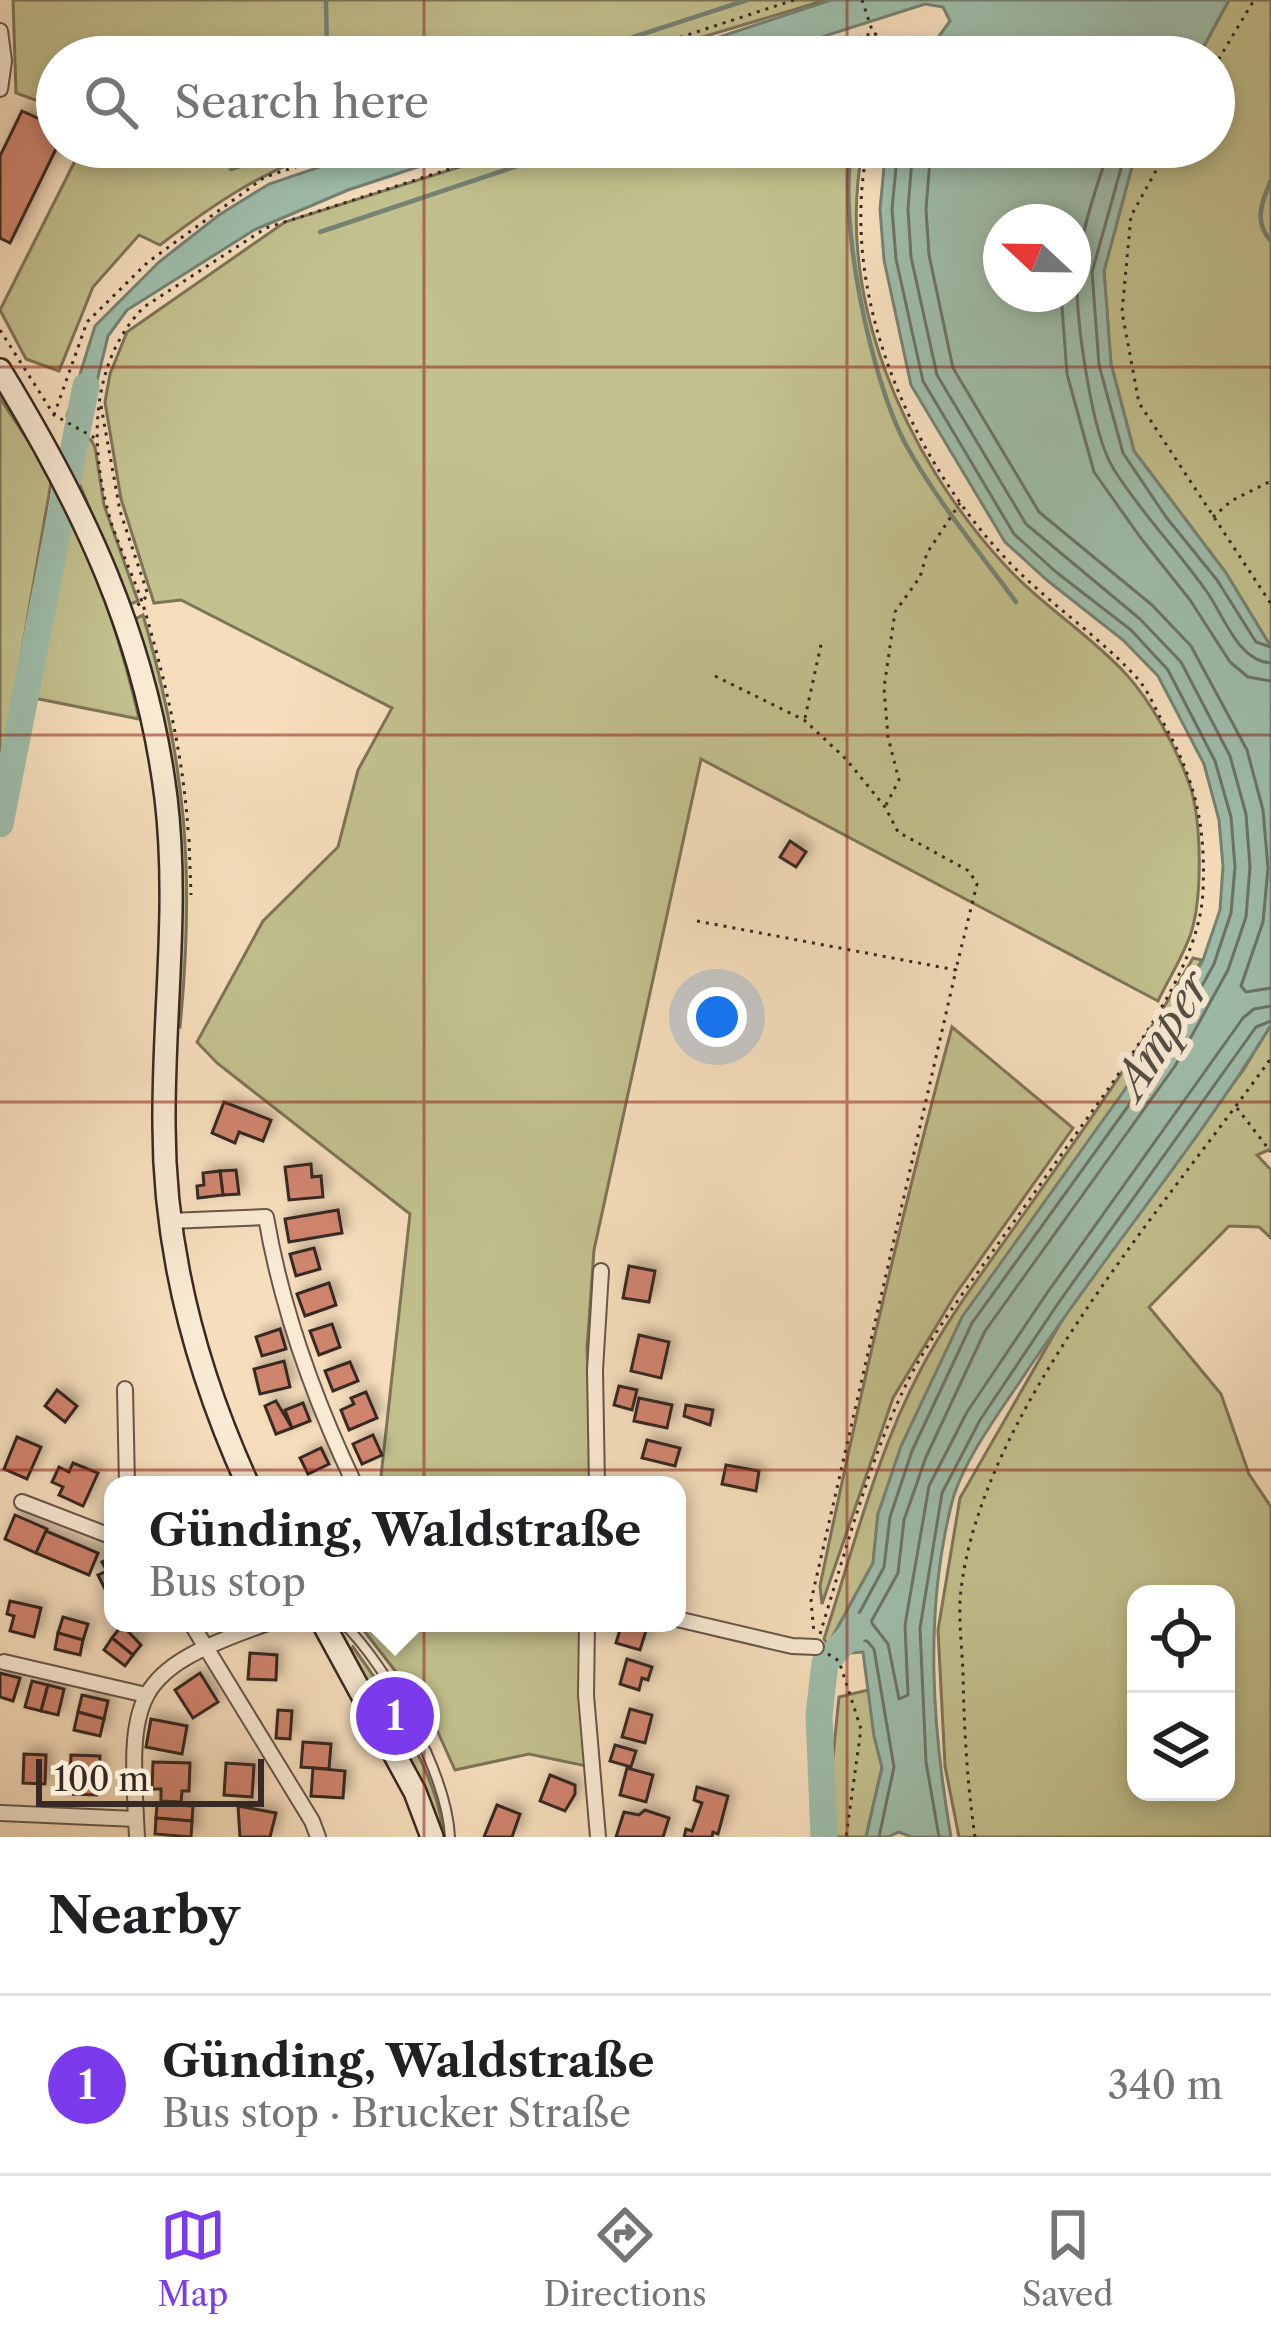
<!DOCTYPE html>
<meta charset="utf-8">
<style>
body{margin:0;font-family:"Libre Caslon Text",serif;background:#f2f2f2;color:#202124}
.controls{position:absolute;right:36px;bottom:36px;display:grid;overflow:hidden;border-radius:24px;box-shadow:0 6px 18px #0003}
.controls button{width:108px;height:108px;display:grid;place-items:center;padding:0;border:0;border-bottom:3px solid #e0e0e0;background:#fff;color:#202124;font:60px sans-serif}
.compass{position:absolute;left:983px;top:204px;width:108px;height:108px;border-radius:50%;background:#fff;box-shadow:0 6px 18px #0003;rotate:292deg}
.scale{position:absolute;left:36px;bottom:30px;width:228px;box-sizing:border-box;padding-left:12px;border:6px solid #392924;border-top:0;font-size:33px;line-height:42px;white-space:nowrap;color:#392924;-webkit-text-stroke:9px #f9ead3;paint-order:stroke}
.you{position:absolute;left:717px;top:1017px;width:42px;height:42px;margin:-30px;border:9px solid #fff;border-radius:50%;background:#1a73e8;box-shadow:0 0 0 18px #1a73e833}
.badge{display:grid;place-items:center;width:78px;height:78px;border-radius:50%;background:#7c3aed;color:#fff;font-size:39px;font-weight:700}
.pin{position:absolute;translate:-50% -50%;border:6px solid #fff;box-shadow:0 3px 12px #0006}
.popup{position:absolute;left:104px;top:1476px;width:582px;height:156px;box-sizing:border-box;display:grid;place-content:center;border-radius:24px;background:#fff;filter:drop-shadow(0 3px 9px #0005);font-size:39px;white-space:nowrap;color:#757577}
.popup b{font-size:45px;color:#202124}
.popup::after{content:'';position:absolute;left:50%;top:100%;margin-left:-24px;border:24px solid transparent;border-top-color:#fff}
.list{margin:0;padding:0;list-style:none}
h2{display:flex;justify-content:space-between;align-items:center;height:156px;margin:0;padding:0 48px;font-size:51px}
h2 small{font-size:39px;font-weight:400;color:#757577}
.list li{display:grid;grid-template-columns:78px 1fr auto;gap:36px;align-items:center;box-sizing:border-box;height:180px;padding:0 48px;border-top:3px solid #e0e0e0}
.list b{display:block;font-size:45px;white-space:nowrap}
.list p{margin:0;font-size:39px;white-space:nowrap;color:#757577}
.list em{font-size:39px;font-style:normal;color:#757577}
.icon{flex:none;width:66px;height:66px;fill:none;stroke:currentColor;stroke-width:2;stroke-linecap:round;stroke-linejoin:round}
.map{position:relative;flex:none;width:1271px;height:1837px;overflow:hidden}
.search{position:absolute;background:#fff;box-shadow:0 6px 18px #0003;left:36px;right:36px;top:36px;height:132px;display:flex;align-items:center;gap:30px;box-sizing:border-box;padding:0 42px;border-radius:66px;color:#757577;font-size:45px}
.sheet{height:336px;background:#fff}
nav{display:flex;justify-content:space-around;align-items:center;box-sizing:border-box;height:168px;border-top:3px solid #e0e0e0;background:#fff;font-size:33px;color:#757577}
nav a{display:grid;justify-items:center;gap:6px}
nav .on{color:#7c3aed}
.map>svg:first-child{display:block}
.green{fill:#c2c08d;stroke:#7e7458;stroke-width:3;fill-rule:evenodd}
.water{fill:#9ebdaa;stroke:#768274;stroke-width:3;fill-rule:evenodd}
.lines{fill:none;stroke-linecap:round;stroke-linejoin:round}
.shore{stroke:#6c7367;stroke-width:3}
.stream{stroke:#768274;stroke-width:4.5}
.river{stroke:#9ebdaa;stroke-width:27}
.building{fill:#cf846e;stroke:#392924;stroke-width:3;filter:url(#shadow)}
.lane-casing{stroke:#68564a;stroke-width:12}
.street-casing{stroke:#68564a;stroke-width:18}
.secondary-casing{stroke:#392924;stroke-width:26}
.path{stroke:#392924;stroke-width:3;stroke-dasharray:3 6;stroke-linecap:butt}
.lane{stroke:#f9ead3;stroke-width:8}
.street{stroke:#f9ead3;stroke-width:14}
.secondary{stroke:#f9ead3;stroke-width:21}
.grid{fill:none;stroke:#8f2418;stroke-width:3;stroke-opacity:0.55}
.labels{text-anchor:middle;stroke-width:12;stroke-linejoin:round;paint-order:stroke}
.water-label{font-size:45px;font-style:italic;fill:#524e46;stroke:#f9ead3}
</style>
<div class="map">
<svg width="1271" height="1837" viewBox="0 0 1271 1837">
<defs>
<filter id="shadow"><feDropShadow dx="5.5" dy="-5.5" stdDeviation="6" flood-color="#0004"/></filter>
</defs>
<rect width="100%" height="100%" fill="#f6debc"/>
<filter id="stains"><feTurbulence type="fractalNoise" baseFrequency=".00167" numOctaves="4"/><feColorMatrix values="0 0 0 0 .2 0 0 0 0 .09 0 0 0 0 .02 0 0 0 .5 -.17"/></filter>
<radialGradient id="worn" r=".72"><stop offset=".6" stop-color="#630" stop-opacity="0"/><stop offset="1" stop-color="#630" stop-opacity=".3"/></radialGradient>
<g class="green">
<polygon points="13,0 826,0 636,57 57,57 57,108 16,93"/>
<polygon points="1229,0 1271,0 1271,647 1226,573 1134,451 1111,364 1104,271 1134,159 1141,147 1214,147 1214,57 1198,57"/>
<path d="M82,147h254c-68,20 -121,56 -176,98l-21,-10 -46,52 -34,84 -33,-12 -26,-49z"/>
<path d="M523,147h340c-29,148 41,308 140,416 37,41 86,71 122,110 26,28 51,74 64,110 13,36 14,116 1,153 -8,22 -22,44 -32,65l-457,-242 -107,491 -7,99 6,136h-213l30,-271 -193,-151 -20,-21 66,-121 75,-74 20,-77 34,-62 -211,-108 -27,3 -33,-104 -16,-97 5,-28 17,-42 158,-110z"/>
<polygon points="0,398 52,477 0,777"/>
<polygon points="81,435 91,440 95,447 104,505 138,601 130,604 74,471"/>
<path d="M70,515c31,67 53,132 69,204l-110,-22z"/>
<path d="M143,615c43,148 52,259 37,412h-6l-22,-352 -17,-56z"/>
<path d="M1193,958l9,2 -324,554 -5,49 -45,82 -4,-6c29,-89 52,-184 96,-268 28,-54 66,-103 101,-153 60,-85 120,-169 172,-260z"/>
<path d="M1271,1025v124l-14,6 14,15v68l-12,-11 -30,-1 -80,81 72,87 28,80 22,33v330h-312l-14,-71 -7,-136 22,-132 109,-190 175,-239zM1136,1594h90v198h-90z"/>
<path d="M952,1027l121,101 -118,167 -62,103 -71,206 -2,-18c39,-188 82,-374 132,-559z"/>
<polygon points="358,1623 584,1623 586,1766 529,1754 455,1770 431,1717"/>
<path d="M353,1647c30,40 92,140 89,190l-30,-73 -62,-112z"/>
<polygon points="868,1690 882,1767 866,1837 825,1837 839,1697"/>
</g>
<g class="water">
<polygon points="831,0 1229,0 1198,57 924,57 950,21 943,7 925,4 759,57 659,57"/>
<polygon points="379,147 478,147 348,190 254,230 127,310 108,336 86,426 67,416 95,326 159,262 219,215 269,184"/>
<path d="M886,147h255l-7,12 -30,112 7,93 23,87 92,122 45,74v378c-73,119 -164,227 -242,343 -25,38 -65,90 -77,134 -28,111 -20,224 -1,335h-40l-12,-5 -11,5h-22l16,-69 -8,-32 -11,-84 -26,2 -9,-9 45,-82 5,-49 23,-68 61,-129 189,-264 52,-93 17,-50 3,-44 -4,-46 -15,-56 -46,-88 -35,-36 -75,-59 -43,-39 -94,-157 -27,-125 -4,-51zM1073,222v72h-72v-72z"/>
</g>
<g class="lines">
<g class="shore">
<polyline points="913,147 908,209 911,257 937,375 1026,524 1140,619 1181,662 1230,756 1246,814 1250,867 1246,917 1228,970 1175,1066 985,1331 926,1457 904,1520 898,1573 871,1622 888,1644 899,1699 908,1695 905,1625 929,1486 967,1412 1047,1293 1243,1018 1254,1009 1271,1006"/>
<polyline points="931,147 926,209 929,255 953,368 1039,512 1152,605 1191,646 1247,750 1263,810 1268,868 1263,922 1241,986 1246,992 1271,988"/>
<path d="M1110,147c-11,31 -31,92 -33,124 -2,43 14,161 36,197 27,44 64,81 94,124 17,24 31,69 64,71"/>
<polyline points="1127,147 1092,272 1099,365 1123,453 1166,517 1217,580 1256,642 1271,647"/>
<polyline points="1061,294 1067,374 1094,472 1140,537 1190,600 1230,662 1248,677 1271,681"/>
<polyline points="879,1837 894,1767 874,1649 867,1641 851,1639 848,1634 884,1567 890,1517 912,1451 972,1323 1162,1059 1214,964 1231,913 1235,867 1231,817 1215,761 1168,670 1131,630 1056,572 1014,534 923,381 896,259 892,209 898,147"/>
<polyline points="939,1837 926,1762 920,1628 942,1493 980,1420 1059,1302 1256,1027 1271,1021"/>
</g>
<g class="stream">
<polyline points="326,0 327,57"/>
<polyline points="871,43 873,57"/>
<polyline points="572,57 747,0"/>
<polyline points="842,57 872,47"/>
<path d="M852,147c-15,72 19,232 53,296 31,57 73,107 111,159"/>
<polyline points="231,169 298,147"/>
<path d="M1271,180c-9,22 -18,41 0,61"/>
<polyline points="320,232 574,147"/>
</g>
<g class="river">
<polyline points="0,824 86,386"/>
<polyline points="824,1837 819,1715 825,1663 858,1627"/>
</g>
</g>
<g class="building">
<polygon points="22,111 57,127 57,147 10,243 0,238 0,156"/>
<polygon points="790,841 806,852 796,867 780,857"/>
<polygon points="224,1102 271,1120 263,1141 239,1132 235,1143 212,1133"/>
<polygon points="311,1164 312,1177 321,1176 323,1197 289,1200 285,1167"/>
<polygon points="236,1170 239,1194 223,1195 220,1171"/>
<polygon points="220,1171 223,1195 198,1198 197,1186 204,1185 203,1173"/>
<polygon points="338,1210 342,1233 289,1242 285,1219"/>
<polygon points="314,1248 320,1269 296,1276 290,1254"/>
<polygon points="629,1266 655,1271 649,1302 623,1298"/>
<polygon points="329,1283 336,1305 305,1316 297,1294"/>
<polygon points="332,1324 340,1347 319,1355 310,1331"/>
<polygon points="280,1329 286,1349 262,1356 256,1337"/>
<polygon points="639,1335 669,1342 661,1378 631,1371"/>
<polygon points="284,1361 290,1387 260,1394 254,1369"/>
<polygon points="350,1362 358,1381 333,1391 325,1371"/>
<polygon points="619,1386 637,1390 632,1410 614,1405"/>
<polygon points="57,1390 77,1406 65,1422 45,1406"/>
<polygon points="366,1392 377,1418 349,1430 341,1410 354,1404 351,1398"/>
<polygon points="639,1398 672,1405 667,1428 634,1421"/>
<polygon points="276,1401 292,1428 276,1434 265,1406"/>
<polygon points="303,1403 310,1421 292,1428 285,1410"/>
<polygon points="686,1405 713,1410 710,1425 684,1416"/>
<polygon points="373,1435 382,1455 362,1464 353,1444"/>
<polygon points="17,1437 41,1447 27,1479 4,1469"/>
<polygon points="647,1440 680,1448 675,1466 642,1458"/>
<polygon points="321,1448 329,1464 308,1474 300,1458"/>
<polygon points="73,1463 98,1473 83,1506 59,1495 63,1487 52,1482 59,1467 69,1472"/>
<polygon points="726,1465 759,1471 756,1491 722,1484"/>
<polygon points="15,1515 47,1529 36,1553 5,1539"/>
<polygon points="46,1531 98,1553 89,1575 36,1553"/>
<polygon points="113,1556 113,1605 98,1575 107,1571 102,1562"/>
<polygon points="10,1601 41,1608 34,1637 10,1631 14,1616 7,1614"/>
<polygon points="63,1617 88,1624 83,1640 58,1633"/>
<polygon points="622,1623 648,1624 640,1650 616,1643"/>
<polygon points="122,1625 141,1645 133,1655 112,1638"/>
<polygon points="58,1633 83,1640 80,1655 55,1649"/>
<polygon points="112,1638 133,1655 125,1666 104,1650"/>
<polygon points="250,1653 277,1655 276,1680 248,1679"/>
<polygon points="627,1659 652,1667 648,1680 642,1678 639,1690 620,1684"/>
<polygon points="0,1673 20,1678 13,1701 0,1697"/>
<polygon points="200,1673 218,1702 193,1718 175,1690"/>
<polygon points="32,1681 48,1685 41,1711 25,1707"/>
<polygon points="48,1685 64,1689 58,1715 41,1711"/>
<polygon points="82,1695 108,1701 104,1719 78,1712"/>
<polygon points="630,1709 652,1715 645,1743 622,1737"/>
<polygon points="278,1710 292,1711 290,1739 276,1738"/>
<polygon points="78,1712 104,1719 100,1736 74,1730"/>
<polygon points="151,1719 187,1726 182,1754 146,1747"/>
<polygon points="303,1742 331,1744 329,1769 301,1767"/>
<polygon points="615,1745 636,1751 631,1767 610,1761"/>
<polygon points="24,1754 46,1755 45,1784 23,1783"/>
<polygon points="71,1755 100,1756 99,1776 70,1774"/>
<polygon points="153,1762 190,1763 189,1791 182,1791 181,1802 161,1801 161,1789 152,1789"/>
<polygon points="226,1763 254,1765 252,1797 224,1795"/>
<polygon points="313,1768 345,1771 343,1798 311,1796"/>
<polygon points="627,1768 653,1775 646,1802 620,1795"/>
<polygon points="70,1774 99,1776 97,1795 69,1794"/>
<polygon points="550,1775 575,1785 575,1794 565,1811 540,1801"/>
<polygon points="697,1787 728,1796 718,1834 713,1832 712,1837 684,1837 686,1829 692,1831 702,1803 694,1800"/>
<polygon points="157,1804 193,1806 192,1821 156,1818"/>
<polygon points="497,1805 520,1814 512,1837 484,1837"/>
<polygon points="238,1806 276,1813 270,1837 240,1837"/>
<polygon points="645,1810 669,1818 663,1837 616,1837 624,1812 639,1815"/>
<polygon points="156,1818 192,1821 191,1837 155,1834"/>
</g>
<g class="lines">
<defs>
<path id="lane" d="M343,1623c45,44 104,151 107,214"/>
<g id="street">
<polyline points="0,31 4,61 0,89"/>
<path d="M169,1221l97,-4c16,94 48,182 89,268"/>
<polyline points="125,1389 127,1485"/>
<polyline points="597,1485 595,1370 601,1271"/>
<polyline points="22,1502 113,1537"/>
<polyline points="677,1619 792,1646 816,1647"/>
<polyline points="191,1623 312,1821 318,1837"/>
<polyline points="587,1623 586,1695 598,1837"/>
<polyline points="4,1662 146,1695"/>
<polyline points="1,1813 136,1819"/>
<path d="M137,1837c-8,-143 -9,-165 131,-214"/>
</g>
<g id="secondary">
<path d="M0,370c83,136 146,267 166,428 13,109 -3,218 -2,327 0,125 32,246 84,360"/>
<polyline points="323,1623 415,1792 432,1837"/>
</g>
</defs>
<use href="#lane" class="lane-casing"/>
<use href="#street" class="street-casing"/>
<use href="#secondary" class="secondary-casing"/>
<g class="path">
<path d="M862,0l11,33c12,5 21,10 21,24"/>
<polyline points="620,57 794,0"/>
<polyline points="798,57 873,33"/>
<polyline points="1214,67 1254,0"/>
<polyline points="1169,147 1131,216 1122,312 1139,403 1271,604"/>
<polyline points="0,330 54,415 95,438"/>
<polyline points="101,406 120,511 148,595 136,607"/>
<polyline points="54,415 87,322 148,262 265,177 356,147"/>
<polyline points="1213,517 1231,501 1271,481"/>
<polyline points="715,676 804,720 846,759 885,807 898,832 969,871 977,884 956,969"/>
<polyline points="805,718 822,640"/>
<polyline points="886,805 899,780 888,737 884,688 895,612 920,577 927,553 960,503"/>
<path d="M188,830c-5,-75 -22,-146 -43,-219 -9,-29 -23,-57 -33,-86 -23,-73 -24,-161 32,-218l122,-79 252,-81"/>
<polyline points="189,839 191,895"/>
<polyline points="697,921 956,970 811,1601 814,1633"/>
<polyline points="1237,1108 1271,1152"/>
<path d="M820,1634c24,-78 48,-168 82,-241 23,-49 57,-94 88,-138 39,-54 77,-109 116,-163 38,-55 95,-134 97,-202 3,-68 -9,-114 -43,-173 -7,-13 -13,-28 -23,-39 -39,-43 -88,-74 -128,-116 -99,-103 -172,-272 -141,-415"/>
<polyline points="828,1654 839,1661 861,1729 846,1837"/>
<path d="M975,1837c-8,-55 -11,-109 -12,-164 -1,-24 -4,-49 -3,-73 15,-183 207,-395 311,-542"/>
</g>
<use href="#lane" class="lane"/>
<use href="#street" class="street"/>
<use href="#secondary" class="secondary"/>
</g>
<path class="grid" d="M424,0v57M847,0v57M424,147v1690M847,147v1690M0,367h1271M0,735h1271M0,1102h1271M0,1470h1271"/>
<g class="labels">
<g class="water-label">
<text transform="translate(1162 1034) rotate(-58)" y="16">Amper</text>
</g>
</g>
<rect width="100%" height="100%" filter="url(#stains)"/>
<rect width="100%" height="100%" fill="url(#worn)"/>
</svg>
<div class="controls">
<button><svg class="icon" aria-label="locate" viewBox="0 0 24 24"><circle cx="12" cy="12" r="6"/><path d="M12 2v4M12 18v4M2 12h4M18 12h4"/></svg></button>
<button><svg class="icon" aria-label="layers" viewBox="0 0 24 24"><path d="M12 4l9 5-9 5-9-5zM3 14l9 5 9-5"/></svg></button>
</div>
<svg class="compass" viewBox="-18 -18 36 36"><path d="M0-13l5 13h-10z" fill="#e53935"/><path d="M0 13l5-13h-10z" fill="#757577"/></svg>
<div class="scale">100 m</div>
<div class="you"></div>
<div class="pin badge" style="left:395px;top:1716px">1</div>
<div class="popup"><b>Günding, Waldstraße</b>Bus stop</div>
<div class="search"><svg class="icon" aria-label="search" viewBox="0 0 24 24"><circle cx="10" cy="10" r="6"/><path d="M15 15l6 6"/></svg>Search here</div>
</div>
<section class="sheet">
<h2>Nearby<small></small></h2>
<ul class="list">
<li><span class="badge">1</span><div><b>Günding, Waldstraße</b><p>Bus stop · Brucker Straße</p></div><em>340 m</em></li>
</ul>
</section>
<nav>
<a class="on"><svg class="icon" aria-label="map" viewBox="0 0 24 24"><path d="M3 6l6-2 6 2 6-2v14l-6 2-6-2-6 2zM9 4v14M15 6v14"/></svg>Map</a>
<a><svg class="icon" aria-label="directions" viewBox="0 0 24 24"><path d="M12 3l9 9-9 9-9-9zM9 14v-3h6M13 9l2 2-2 2"/></svg>Directions</a>
<a><svg class="icon" aria-label="saved" viewBox="0 0 24 24"><path d="M7 4h10v16l-5-4-5 4z"/></svg>Saved</a>
</nav>
